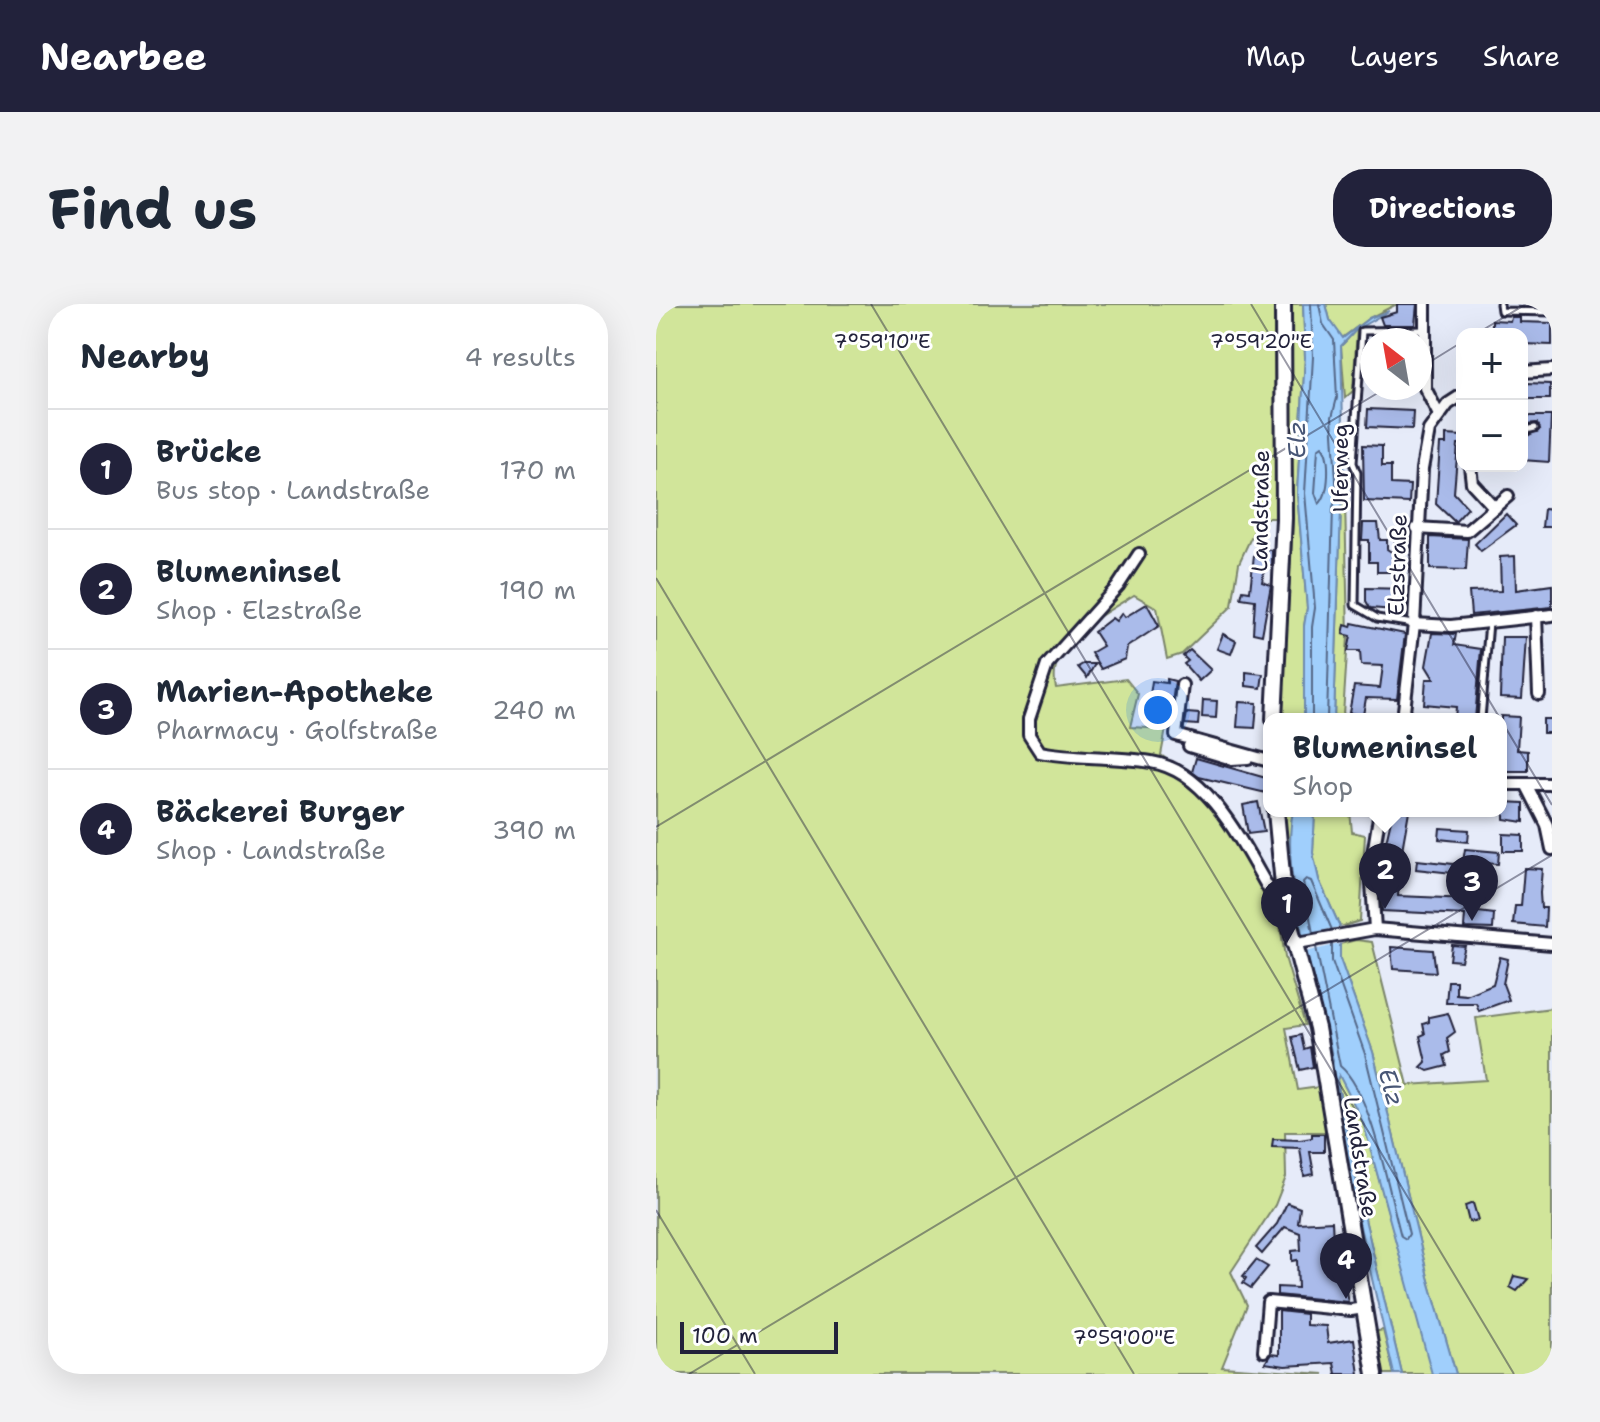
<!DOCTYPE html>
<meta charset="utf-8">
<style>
body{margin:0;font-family:"Shantell Sans",sans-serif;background:#f2f2f3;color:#1f2937}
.controls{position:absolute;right:24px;top:24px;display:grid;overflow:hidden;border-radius:16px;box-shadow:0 8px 32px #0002}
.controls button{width:72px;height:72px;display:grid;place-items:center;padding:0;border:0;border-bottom:2px solid #e0e1e3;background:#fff;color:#1f2937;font:40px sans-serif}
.compass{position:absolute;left:704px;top:24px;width:72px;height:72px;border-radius:50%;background:#fff;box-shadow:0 8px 32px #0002;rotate:329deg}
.scale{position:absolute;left:24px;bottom:20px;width:158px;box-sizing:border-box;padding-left:8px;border:4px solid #22223b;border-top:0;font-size:22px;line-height:28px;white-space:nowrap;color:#22223b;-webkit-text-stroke:6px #fff;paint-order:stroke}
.you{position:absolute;left:502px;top:406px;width:28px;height:28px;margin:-20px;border:6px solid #fff;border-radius:50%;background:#1a73e8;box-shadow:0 0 0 12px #1a73e833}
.badge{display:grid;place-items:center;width:52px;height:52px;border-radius:50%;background:#22223b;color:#fff;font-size:26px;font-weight:700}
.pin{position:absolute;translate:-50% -66px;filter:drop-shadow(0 2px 4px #0008)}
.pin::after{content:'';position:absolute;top:42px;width:28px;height:24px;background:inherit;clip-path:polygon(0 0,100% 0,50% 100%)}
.popup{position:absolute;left:607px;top:409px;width:244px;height:104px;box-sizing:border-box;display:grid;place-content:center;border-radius:16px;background:#fff;filter:drop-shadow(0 2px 6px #0005);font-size:26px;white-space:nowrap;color:#747a83}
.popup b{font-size:30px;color:#1f2937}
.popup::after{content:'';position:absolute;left:50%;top:100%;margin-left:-16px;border:16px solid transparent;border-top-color:#fff}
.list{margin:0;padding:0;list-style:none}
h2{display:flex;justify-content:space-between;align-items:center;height:104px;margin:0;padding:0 32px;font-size:34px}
h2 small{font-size:26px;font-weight:400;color:#747a83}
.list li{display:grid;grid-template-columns:52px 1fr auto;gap:24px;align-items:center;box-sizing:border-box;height:120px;padding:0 32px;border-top:2px solid #e0e1e3}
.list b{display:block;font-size:30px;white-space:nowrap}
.list p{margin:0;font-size:26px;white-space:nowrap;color:#747a83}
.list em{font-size:26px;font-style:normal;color:#747a83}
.map{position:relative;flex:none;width:896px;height:1070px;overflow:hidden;border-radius:32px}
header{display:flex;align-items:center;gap:48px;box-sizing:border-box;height:112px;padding:0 40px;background:#22223b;color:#fff}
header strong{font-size:38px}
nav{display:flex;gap:44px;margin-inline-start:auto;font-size:28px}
.intro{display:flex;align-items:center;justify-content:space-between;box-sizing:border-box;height:192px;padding:0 48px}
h1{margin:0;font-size:56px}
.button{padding:20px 36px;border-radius:32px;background:#22223b;color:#fff;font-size:28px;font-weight:700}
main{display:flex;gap:48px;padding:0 48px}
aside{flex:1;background:#fff;border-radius:32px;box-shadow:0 8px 32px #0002}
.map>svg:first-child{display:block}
.green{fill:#d1e59a;stroke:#7a846a;stroke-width:2}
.water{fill:#a0cffc;stroke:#6e8aaf;stroke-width:2}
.pier{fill:#e6ebf9}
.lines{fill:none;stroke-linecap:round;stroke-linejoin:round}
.shore{stroke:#546788;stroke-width:2}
.building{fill:#aabbea;stroke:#22223b;stroke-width:2}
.lane-casing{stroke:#22223b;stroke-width:11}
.street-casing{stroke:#22223b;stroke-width:16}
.secondary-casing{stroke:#22223b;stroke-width:20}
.lane{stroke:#fff;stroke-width:5}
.street{stroke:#fff;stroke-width:10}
.secondary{stroke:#fff;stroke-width:14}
.ticks{fill:none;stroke:#22223b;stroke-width:2;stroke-opacity:0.45}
.labels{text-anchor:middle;stroke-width:6;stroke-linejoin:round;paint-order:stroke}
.street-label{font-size:22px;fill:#22223b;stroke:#fff}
.water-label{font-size:24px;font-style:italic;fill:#485675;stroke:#fff}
.ticks-label{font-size:20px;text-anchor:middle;fill:#22223b;stroke:#fff;stroke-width:6;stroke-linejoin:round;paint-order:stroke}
</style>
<header>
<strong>Nearbee</strong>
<nav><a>Map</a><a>Layers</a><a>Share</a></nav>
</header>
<div class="intro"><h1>Find us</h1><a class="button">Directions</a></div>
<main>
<aside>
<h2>Nearby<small>4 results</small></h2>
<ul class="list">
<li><span class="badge">1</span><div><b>Brücke</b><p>Bus stop · Landstraße</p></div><em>170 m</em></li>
<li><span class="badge">2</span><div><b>Blumeninsel</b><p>Shop · Elzstraße</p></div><em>190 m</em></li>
<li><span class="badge">3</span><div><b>Marien-Apotheke</b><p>Pharmacy · Golfstraße</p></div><em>240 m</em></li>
<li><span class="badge">4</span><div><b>Bäckerei Burger</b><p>Shop · Landstraße</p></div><em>390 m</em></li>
</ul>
</aside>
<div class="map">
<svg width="896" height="1070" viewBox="0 0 896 1070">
<rect width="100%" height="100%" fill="#e6ebf9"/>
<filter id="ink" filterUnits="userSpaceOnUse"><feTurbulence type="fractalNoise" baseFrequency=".0125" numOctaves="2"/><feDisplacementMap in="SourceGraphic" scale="16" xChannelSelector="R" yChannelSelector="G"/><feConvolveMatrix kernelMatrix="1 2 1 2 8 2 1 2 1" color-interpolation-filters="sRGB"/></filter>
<g filter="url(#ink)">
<g class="green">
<path d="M0,0h618l2,214h-16l-21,45 -7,43 -50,48 -15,5 -10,-51 -23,-13c-32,20 -89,48 -78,93l70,-9 12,15 -8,33 36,2 -5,26 28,21 78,98 11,38 7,45 20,68 -19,3 12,62 22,-3 6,45h-41l1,45 -11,28 -44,67 16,33 -25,62 102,7h-668z"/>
<polygon points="633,0 647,0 649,53 641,189 651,304 648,322 648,415 626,415 637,215"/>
<polygon points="670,0 741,0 713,14 686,34 674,16"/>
<polygon points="701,25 697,87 689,94 685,42"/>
<polygon points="689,195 692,333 687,411 686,415 678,415 685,202"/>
<path d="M625,507h12c-8,39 3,85 12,123l-3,1z"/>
<polygon points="659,507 694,507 696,528 709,531 704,617 684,623 663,576 657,549"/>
<polygon points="700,636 716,638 752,781 830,776 820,714 896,704 896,1070 800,1070 772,973 717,748 684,655 684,640"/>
<polygon points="653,647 677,757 675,769 649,648"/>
<polygon points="683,770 707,818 777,1070 746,1070 704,894 681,776"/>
<polygon points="727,1026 738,1070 726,1070 718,1028"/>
</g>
<g class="water">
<polygon points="647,0 670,0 674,16 687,34 713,14 733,7 701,25 685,42 689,195 685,203 678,415 648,415 648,322 651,304 641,189 649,53"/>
<path d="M637,507h22l-2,42 6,27 21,47v32l33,93 55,225 28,97h-24l-69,-252 -24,-47 -2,5 23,118 42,176h-8l-55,-238 -8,-63 2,-12c-14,-72 -54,-179 -40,-250z"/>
</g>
<polygon class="pier" points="688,622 688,639 649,648 646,631"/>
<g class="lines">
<g class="shore">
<polyline points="655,0 657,53 649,189 659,304 656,323 656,415"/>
<polyline points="663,0 667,20 678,36 681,94 676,113 681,192 677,203 671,415"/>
<path d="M666,142c9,11 8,48 -3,58l-4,-11 3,-44z"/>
<polyline points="657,629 647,578 650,575 655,577 676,626"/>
<path d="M660,643l24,119c32,26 49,128 61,170l5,3 3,-5 -44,-180 -33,-93v-17"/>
</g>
</g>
<g class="building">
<polygon points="741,0 761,0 759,21 727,21 724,13 741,8"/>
<polygon points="855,13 864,13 864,18 896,19 896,41 866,40 866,30 836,30 836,16 854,17"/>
<polygon points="871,79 894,80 894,95 866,95"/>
<polygon points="712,105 757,107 756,125 711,123"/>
<polygon points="870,112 895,112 893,158 866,156 866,137 871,138 871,132 884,125 881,119 870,120"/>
<polygon points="790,131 806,132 806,140 802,140 798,189 812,204 799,218 780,200 784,140 790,140"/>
<polygon points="707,141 726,142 726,162 735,162 735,180 754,181 753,199 708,197"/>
<polygon points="888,205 896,206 896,223 886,223"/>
<polygon points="850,210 860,221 825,247 819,240"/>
<polygon points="707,219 722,219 724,236 731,236 731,245 737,249 740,268 721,268 721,258 713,258 713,236 706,236"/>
<polygon points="774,233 812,235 810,266 774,265"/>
<polygon points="605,245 616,246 616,262 609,262 606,278 615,281 606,331 597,329 599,296 585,294 587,286 594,287 598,251 604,252"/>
<polygon points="859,252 860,286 896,281 896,303 815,311 813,288 845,287 844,253"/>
<polygon points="710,284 751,285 750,307 714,304 710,297"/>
<polygon points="491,300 503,322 471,343 469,355 445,365 435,349 447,342 438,328 456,314 460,317 466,309 469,313"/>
<polygon points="696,319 749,330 741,395 710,394 707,411 693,409 698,382 724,384 727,362 705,361 704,347 692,347 695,332 687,330 689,321 695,323"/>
<polygon points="776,329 800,330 798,341 825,345 819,415 799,415 800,403 768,400 770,375 778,375 770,362"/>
<polygon points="567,330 580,337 575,350 561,345"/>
<polygon points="846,333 870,333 866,395 844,394"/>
<polygon points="534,346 555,366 543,377 528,360 532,357 527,352"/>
<polygon points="427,360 439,360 431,374 422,363"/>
<polygon points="590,368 607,370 605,384 590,382"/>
<polygon points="511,375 519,377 513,422 490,419 496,377 511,379"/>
<polygon points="547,396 561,397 560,414 546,413"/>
<polygon points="583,398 601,399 599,424 581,423"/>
<polygon points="531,409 543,410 542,421 529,420"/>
<polygon points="845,412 863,413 861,446 872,447 872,467 845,467"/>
<rect x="887" y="415" width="9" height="14"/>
<polygon points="540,454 610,474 610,489 543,473 536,468"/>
<polygon points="602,498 608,528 592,530 587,501"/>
<polygon points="848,498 868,499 868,518 848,515"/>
<polygon points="737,507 753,507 746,546 729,542"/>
<polygon points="784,524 813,526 812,538 783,535"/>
<polygon points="847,530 867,531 867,547 847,547"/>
<polygon points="809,545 843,548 842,560 807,558"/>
<polygon points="761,556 797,560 796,569 760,565"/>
<polygon points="728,560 744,560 742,592 814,595 815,584 825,585 822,608 838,610 837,625 808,624 809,611 726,607"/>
<polygon points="868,564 886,565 884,589 885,604 890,604 889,623 857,620 859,602 865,602"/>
<polygon points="796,641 809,642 805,657 794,656"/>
<polygon points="735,643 777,646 780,668 737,665"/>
<polygon points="844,653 852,655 847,680 853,696 823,707 820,699 790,699 792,677 800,677 800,690 810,691 837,680"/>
<polygon points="792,709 799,728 791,734 794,748 788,751 791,762 772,767 765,763 770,758 764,732 769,730 767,720 773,718 773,713"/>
<polygon points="645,731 648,745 654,743 657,763 644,766 636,733"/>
<polygon points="656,830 668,830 668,848 654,848 658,870 648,872 644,844 616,843 617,835 644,836 656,834"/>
<polygon points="631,899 644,904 642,919 676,917 678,952 683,951 692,998 621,991 621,983 642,984 641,956 636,957 636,947 645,946 644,929 629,923 606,950 600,944 621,920"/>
<polygon points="817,899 822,916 813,918 809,902"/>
<polygon points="600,956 612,963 595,984 587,979 590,974 587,972"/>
<polygon points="858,972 872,975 861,987 854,983"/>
<polygon points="623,1007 650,1010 650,1021 670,1022 672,1039 698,1035 703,1070 680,1070 678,1059 629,1062 609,1059 615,1050 623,1051"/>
</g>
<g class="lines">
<defs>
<g id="lane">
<polyline points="844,0 845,7 896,8"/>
<polyline points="866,127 879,124"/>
<polyline points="757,320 721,314 699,301 701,169 697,159 706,27 769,26"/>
<polyline points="825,415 833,318"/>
</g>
<g id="street">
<polyline points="769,0 769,84 783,111"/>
<polyline points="866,68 896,66"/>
<polyline points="814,162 816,179 839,204"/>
<polyline points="761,224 811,227 852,192"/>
<path d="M483,250l-21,32 -71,79 -18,54v16l11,17c37,7 74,4 111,10 66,10 101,105 134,154"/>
<polyline points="880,312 883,390"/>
<polyline points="758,320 795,322 896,311"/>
<polyline points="526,381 520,431 613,457"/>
<polyline points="747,415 758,320 766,165 773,126 792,100 806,91"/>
<polyline points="533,442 576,455 592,454"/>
<polyline points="845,480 896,480"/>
<polyline points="870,480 891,521 896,545"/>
<polyline points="719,625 715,563 724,507"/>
<polyline points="636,640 719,625 896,640"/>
<polyline points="608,1047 612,998 695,1006 708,1004"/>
</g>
<g id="secondary">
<polyline points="618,415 628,214 627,0"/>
<polyline points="620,507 629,602 661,724 719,1070"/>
</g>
</defs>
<use href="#lane" class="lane-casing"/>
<use href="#street" class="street-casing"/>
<use href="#secondary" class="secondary-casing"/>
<use href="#lane" class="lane"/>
<use href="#street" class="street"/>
<use href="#secondary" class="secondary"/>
</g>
</g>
<path class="ticks" d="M215,0l643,1070M595,0l301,501M820,30l50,-30M764,64l42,-26M0,274l478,796M0,523l730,-439M0,906l99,164M33,1070l863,-519"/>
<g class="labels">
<g class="street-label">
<text transform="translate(684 164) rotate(-90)" y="8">Uferweg</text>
<text transform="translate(604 207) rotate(-89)" y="8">Landstraße</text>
<text transform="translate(741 261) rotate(-88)" y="8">Elzstraße</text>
<text transform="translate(705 853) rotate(81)" y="8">Landstraße</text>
</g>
<g class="water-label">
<text transform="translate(641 136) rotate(-91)" y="8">Elz</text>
<text transform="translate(735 783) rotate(74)" y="8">Elz</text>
</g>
</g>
<g class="ticks-label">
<text x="226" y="44">7°59'10"E</text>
<text x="605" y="44">7°59'20"E</text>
<text x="468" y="1040">7°59'00"E</text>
</g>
</svg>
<div class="controls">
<button>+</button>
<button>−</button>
</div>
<svg class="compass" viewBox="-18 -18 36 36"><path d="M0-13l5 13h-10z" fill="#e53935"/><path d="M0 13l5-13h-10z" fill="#747a83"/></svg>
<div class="scale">100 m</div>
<div class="you"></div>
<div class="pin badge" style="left:631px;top:639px">1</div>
<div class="pin badge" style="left:729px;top:605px">2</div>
<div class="popup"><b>Blumeninsel</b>Shop</div>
<div class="pin badge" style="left:816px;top:617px">3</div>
<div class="pin badge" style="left:690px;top:995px">4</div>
</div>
</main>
